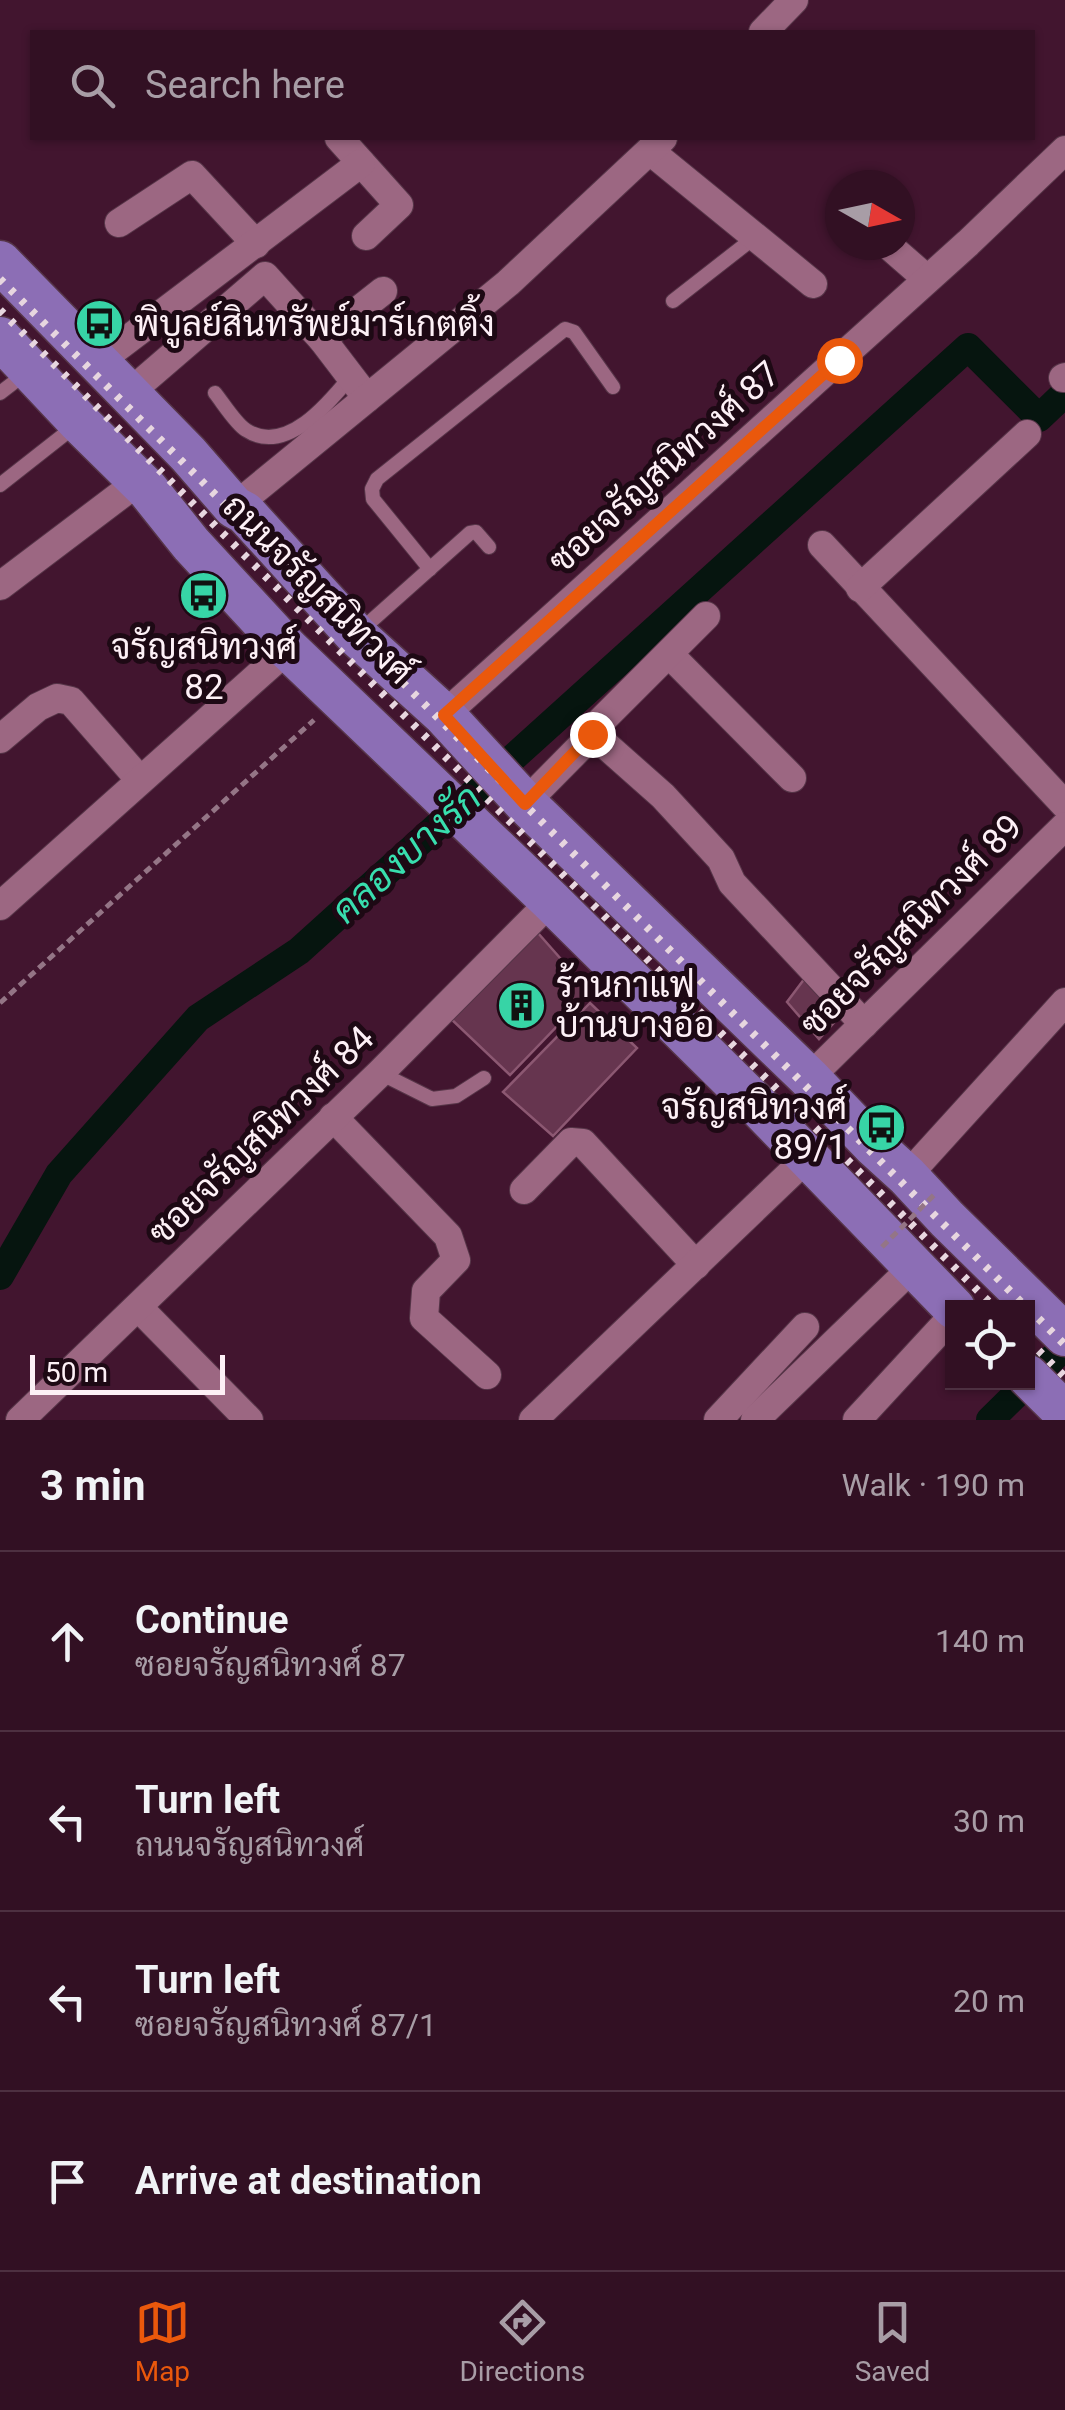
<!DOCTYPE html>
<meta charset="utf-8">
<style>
body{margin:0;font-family:Roboto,Sarabun,sans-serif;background:#3d1e30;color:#f1f3f6}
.controls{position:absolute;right:30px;bottom:30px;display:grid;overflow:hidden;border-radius:0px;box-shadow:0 2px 8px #0004}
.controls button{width:90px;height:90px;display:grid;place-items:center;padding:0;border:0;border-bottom:2px solid #4d3041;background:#321023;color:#f1f3f6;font:50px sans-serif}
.compass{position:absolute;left:825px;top:170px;width:90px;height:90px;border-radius:50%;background:#321023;box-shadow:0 2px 8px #0004;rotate:99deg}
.scale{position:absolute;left:30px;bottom:25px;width:195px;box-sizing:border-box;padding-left:10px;border:5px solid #fdf0f6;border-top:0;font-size:28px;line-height:35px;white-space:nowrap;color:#fdf0f6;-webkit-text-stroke:8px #1d0914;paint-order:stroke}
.stop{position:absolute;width:30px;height:30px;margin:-22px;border:8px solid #ea580c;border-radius:50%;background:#fff}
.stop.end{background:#ea580c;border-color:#fff;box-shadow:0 2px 10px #0008}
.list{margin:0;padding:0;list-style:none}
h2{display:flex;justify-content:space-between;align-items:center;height:130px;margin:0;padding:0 40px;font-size:42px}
h2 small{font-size:32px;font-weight:400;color:#a89da6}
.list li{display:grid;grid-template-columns:65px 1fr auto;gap:30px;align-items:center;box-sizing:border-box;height:180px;padding:0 40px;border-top:2px solid #4d3041}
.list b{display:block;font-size:38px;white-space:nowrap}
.list p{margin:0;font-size:32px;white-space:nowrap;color:#a89da6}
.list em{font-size:32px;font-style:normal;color:#a89da6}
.icon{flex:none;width:55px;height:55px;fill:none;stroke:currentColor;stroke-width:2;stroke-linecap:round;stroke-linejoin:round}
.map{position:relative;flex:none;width:1065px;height:1420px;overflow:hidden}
.search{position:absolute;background:#321023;box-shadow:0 2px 8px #0004;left:30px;right:30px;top:30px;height:110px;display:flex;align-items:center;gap:25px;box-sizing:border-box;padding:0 35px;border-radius:0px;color:#a89da6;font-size:38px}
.sheet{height:850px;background:#321023}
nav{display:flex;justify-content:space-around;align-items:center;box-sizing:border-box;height:140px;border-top:2px solid #4d3041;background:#321023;font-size:28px;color:#a89da6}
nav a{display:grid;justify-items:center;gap:5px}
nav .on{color:#ea580c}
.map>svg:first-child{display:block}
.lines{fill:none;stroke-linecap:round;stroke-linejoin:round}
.canal{stroke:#06150f;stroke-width:28}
.building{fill:#66354f;stroke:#8c5872;stroke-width:2.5}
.lane-casing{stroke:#563548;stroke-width:16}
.street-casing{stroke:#563548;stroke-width:30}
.primary-casing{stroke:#563548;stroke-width:45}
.path{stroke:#947586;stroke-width:5;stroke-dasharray:8 5;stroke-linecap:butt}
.lane{stroke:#9c6782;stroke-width:14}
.street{stroke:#9c6782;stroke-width:28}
.primary{stroke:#8c6eb5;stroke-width:42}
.rail{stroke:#e7d6df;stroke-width:8;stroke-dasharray:5 10;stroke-linecap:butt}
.path-bridge{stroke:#947586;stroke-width:5;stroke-dasharray:8 5;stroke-linecap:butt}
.route{stroke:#ea580c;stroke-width:12}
.labels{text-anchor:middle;stroke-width:10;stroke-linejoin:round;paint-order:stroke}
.poi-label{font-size:35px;fill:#fdf0f6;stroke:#1d0914;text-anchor:start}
.street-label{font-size:35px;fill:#fdf0f6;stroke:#1d0914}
.water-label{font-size:38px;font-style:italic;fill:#38deae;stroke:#1d0914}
</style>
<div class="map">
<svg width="1065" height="1420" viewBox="0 0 1065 1420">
<rect width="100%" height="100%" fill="#42152f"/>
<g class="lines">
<g class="canal">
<polyline points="0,1276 59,1174 198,1018 299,951 968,347 1039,418 1065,393"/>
<polyline points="990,1420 1065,1346"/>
</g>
</g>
<g class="building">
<polygon points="538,933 590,992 510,1075 450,1018"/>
<polygon points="808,974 841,1015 819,1039 787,1002"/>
<polygon points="590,1003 637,1048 553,1136 503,1092"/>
</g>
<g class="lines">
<defs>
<g id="lane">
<polyline points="673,301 755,237"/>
<polyline points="0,393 26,373"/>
<path d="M215,393c8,10 21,31 31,37 40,26 83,-27 105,-54"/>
<polyline points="0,485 75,426"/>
<polyline points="430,569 373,499 372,489 377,479 565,329 574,332 613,387"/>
<polyline points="360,631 470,533 476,532 489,547"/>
<polyline points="380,1073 432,1099 456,1096 484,1078"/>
</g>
<g id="street">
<polyline points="763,32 794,0"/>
<polyline points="339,138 399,205 366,236"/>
<polyline points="650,151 813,284"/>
<polyline points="119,223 192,175 256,244"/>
<polyline points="888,245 927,279"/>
<polyline points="322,339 383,291"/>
<polyline points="98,362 361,163"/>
<polyline points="1063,378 1065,377"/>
<polyline points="128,394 265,276 322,339 367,398"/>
<polyline points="234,507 508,283 663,138"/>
<polyline points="822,545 1065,805"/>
<polyline points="0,586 139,481"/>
<polyline points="860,588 1027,434"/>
<polyline points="669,654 792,778"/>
<polyline points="444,715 968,243 1065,150"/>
<polyline points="593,734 663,796 721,859 732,883 864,1024"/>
<polyline points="0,739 38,707 57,698 71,701 140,780"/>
<polyline points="525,803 593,734 601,721 706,616"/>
<polyline points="0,906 288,649"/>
<polyline points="809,1078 1065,826"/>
<polyline points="333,1117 448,1236 456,1260 426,1291 424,1318 487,1375"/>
<polyline points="907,1176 1065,1002"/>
<polyline points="524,1190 571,1142 583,1143 696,1265"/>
<polyline points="138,1307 249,1420"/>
<polyline points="20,1420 380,1073 551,901"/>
<polyline points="533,1420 808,1157"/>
<polyline points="718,1420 805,1327"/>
<polyline points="755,1420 914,1266"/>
<polyline points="857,1420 952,1317"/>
</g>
<g id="primary">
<polyline points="0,262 188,454 234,507 245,513 356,635 444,715 525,803 809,1078 874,1146 907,1176 947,1219 1065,1335"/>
<polyline points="0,338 79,422 148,490 191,544 288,649 551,901 760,1108 954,1308"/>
<polyline points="1028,1376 1065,1413"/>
</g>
</defs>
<use href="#lane" class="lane-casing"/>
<use href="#street" class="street-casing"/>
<use href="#primary" class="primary-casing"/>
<polyline class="path" points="0,1003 314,720"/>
<use href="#lane" class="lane"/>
<use href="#street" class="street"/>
<use href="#primary" class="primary"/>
<g class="rail">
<polyline points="0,279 1027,1308"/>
<polyline points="0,310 995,1308"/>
<polyline points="1028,1308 1065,1345"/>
<polyline points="1028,1340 1065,1377"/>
</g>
<polyline class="path-bridge" points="882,1247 937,1192"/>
</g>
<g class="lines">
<polyline class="route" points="592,734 525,804 444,715 839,360"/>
</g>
<defs>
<symbol id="bus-disc" viewBox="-11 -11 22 22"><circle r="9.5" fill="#37d4a6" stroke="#1d0914"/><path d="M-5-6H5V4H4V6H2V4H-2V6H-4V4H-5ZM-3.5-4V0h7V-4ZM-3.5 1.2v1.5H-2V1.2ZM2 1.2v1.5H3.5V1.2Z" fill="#111"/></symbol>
<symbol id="building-disc" viewBox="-11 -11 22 22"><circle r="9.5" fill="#37d4a6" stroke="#1d0914"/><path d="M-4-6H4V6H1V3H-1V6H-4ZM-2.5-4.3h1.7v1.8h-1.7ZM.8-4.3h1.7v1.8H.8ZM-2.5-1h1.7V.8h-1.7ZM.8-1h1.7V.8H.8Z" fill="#111"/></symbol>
</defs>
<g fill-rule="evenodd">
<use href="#bus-disc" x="72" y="296" width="55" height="55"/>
<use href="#bus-disc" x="176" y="568" width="55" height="55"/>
<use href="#building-disc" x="494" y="978" width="55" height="55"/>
<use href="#bus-disc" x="854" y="1100" width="55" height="55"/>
</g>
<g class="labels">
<g class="poi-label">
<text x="134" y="336">พิบูลย์สินทรัพย์มาร์เกตติ้ง</text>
<text x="204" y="659" text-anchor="middle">จรัญสนิทวงศ์<tspan x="204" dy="40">82</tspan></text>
<text x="556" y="997">ร้านกาแฟ<tspan x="556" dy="40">บ้านบางอ้อ</tspan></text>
<text x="847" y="1119" text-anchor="end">จรัญสนิทวงศ์<tspan x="847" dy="40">89/1</tspan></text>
</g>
<g class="street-label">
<text transform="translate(664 467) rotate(-42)" y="12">ซอยจรัญสนิทวงศ์ 87</text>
<text transform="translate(318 589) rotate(45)" y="12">ถนนจรัญสนิทวงศ์</text>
<text transform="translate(911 925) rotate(-45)" y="12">ซอยจรัญสนิทวงศ์ 89</text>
<text transform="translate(261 1135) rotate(-44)" y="12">ซอยจรัญสนิทวงศ์ 84</text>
</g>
<g class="water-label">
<text transform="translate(406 854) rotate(-42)" y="13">คลองบางรัก</text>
</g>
</g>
</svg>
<div class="controls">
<button><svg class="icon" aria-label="locate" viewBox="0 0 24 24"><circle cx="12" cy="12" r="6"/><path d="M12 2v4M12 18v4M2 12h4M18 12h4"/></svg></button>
</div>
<svg class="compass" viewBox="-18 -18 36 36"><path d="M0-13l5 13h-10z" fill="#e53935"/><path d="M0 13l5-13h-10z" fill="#a89da6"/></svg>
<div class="scale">50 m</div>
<div class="stop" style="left:839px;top:360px"></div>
<div class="stop end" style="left:592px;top:734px"></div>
<div class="search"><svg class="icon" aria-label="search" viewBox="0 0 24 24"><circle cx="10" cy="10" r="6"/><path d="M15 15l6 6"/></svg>Search here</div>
</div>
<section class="sheet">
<h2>3 min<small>Walk · 190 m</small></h2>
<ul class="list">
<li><svg class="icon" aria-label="ahead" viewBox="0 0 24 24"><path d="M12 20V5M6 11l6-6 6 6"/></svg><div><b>Continue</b><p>ซอยจรัญสนิทวงศ์ 87</p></div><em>140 m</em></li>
<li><svg class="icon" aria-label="left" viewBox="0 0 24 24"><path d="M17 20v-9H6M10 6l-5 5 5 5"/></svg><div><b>Turn left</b><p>ถนนจรัญสนิทวงศ์</p></div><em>30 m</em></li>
<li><svg class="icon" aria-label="left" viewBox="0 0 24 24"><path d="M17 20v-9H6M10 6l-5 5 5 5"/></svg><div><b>Turn left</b><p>ซอยจรัญสนิทวงศ์ 87/1</p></div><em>20 m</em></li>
<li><svg class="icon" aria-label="arrive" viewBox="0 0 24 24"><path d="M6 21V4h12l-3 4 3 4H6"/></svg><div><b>Arrive at destination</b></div></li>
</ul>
</section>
<nav>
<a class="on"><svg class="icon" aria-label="map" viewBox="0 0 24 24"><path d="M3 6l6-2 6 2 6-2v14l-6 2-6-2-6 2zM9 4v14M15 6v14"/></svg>Map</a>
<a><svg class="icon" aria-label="directions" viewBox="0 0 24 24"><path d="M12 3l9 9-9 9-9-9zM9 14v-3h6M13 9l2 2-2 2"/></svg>Directions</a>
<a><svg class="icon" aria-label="saved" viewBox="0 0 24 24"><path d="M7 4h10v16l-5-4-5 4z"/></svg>Saved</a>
</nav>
